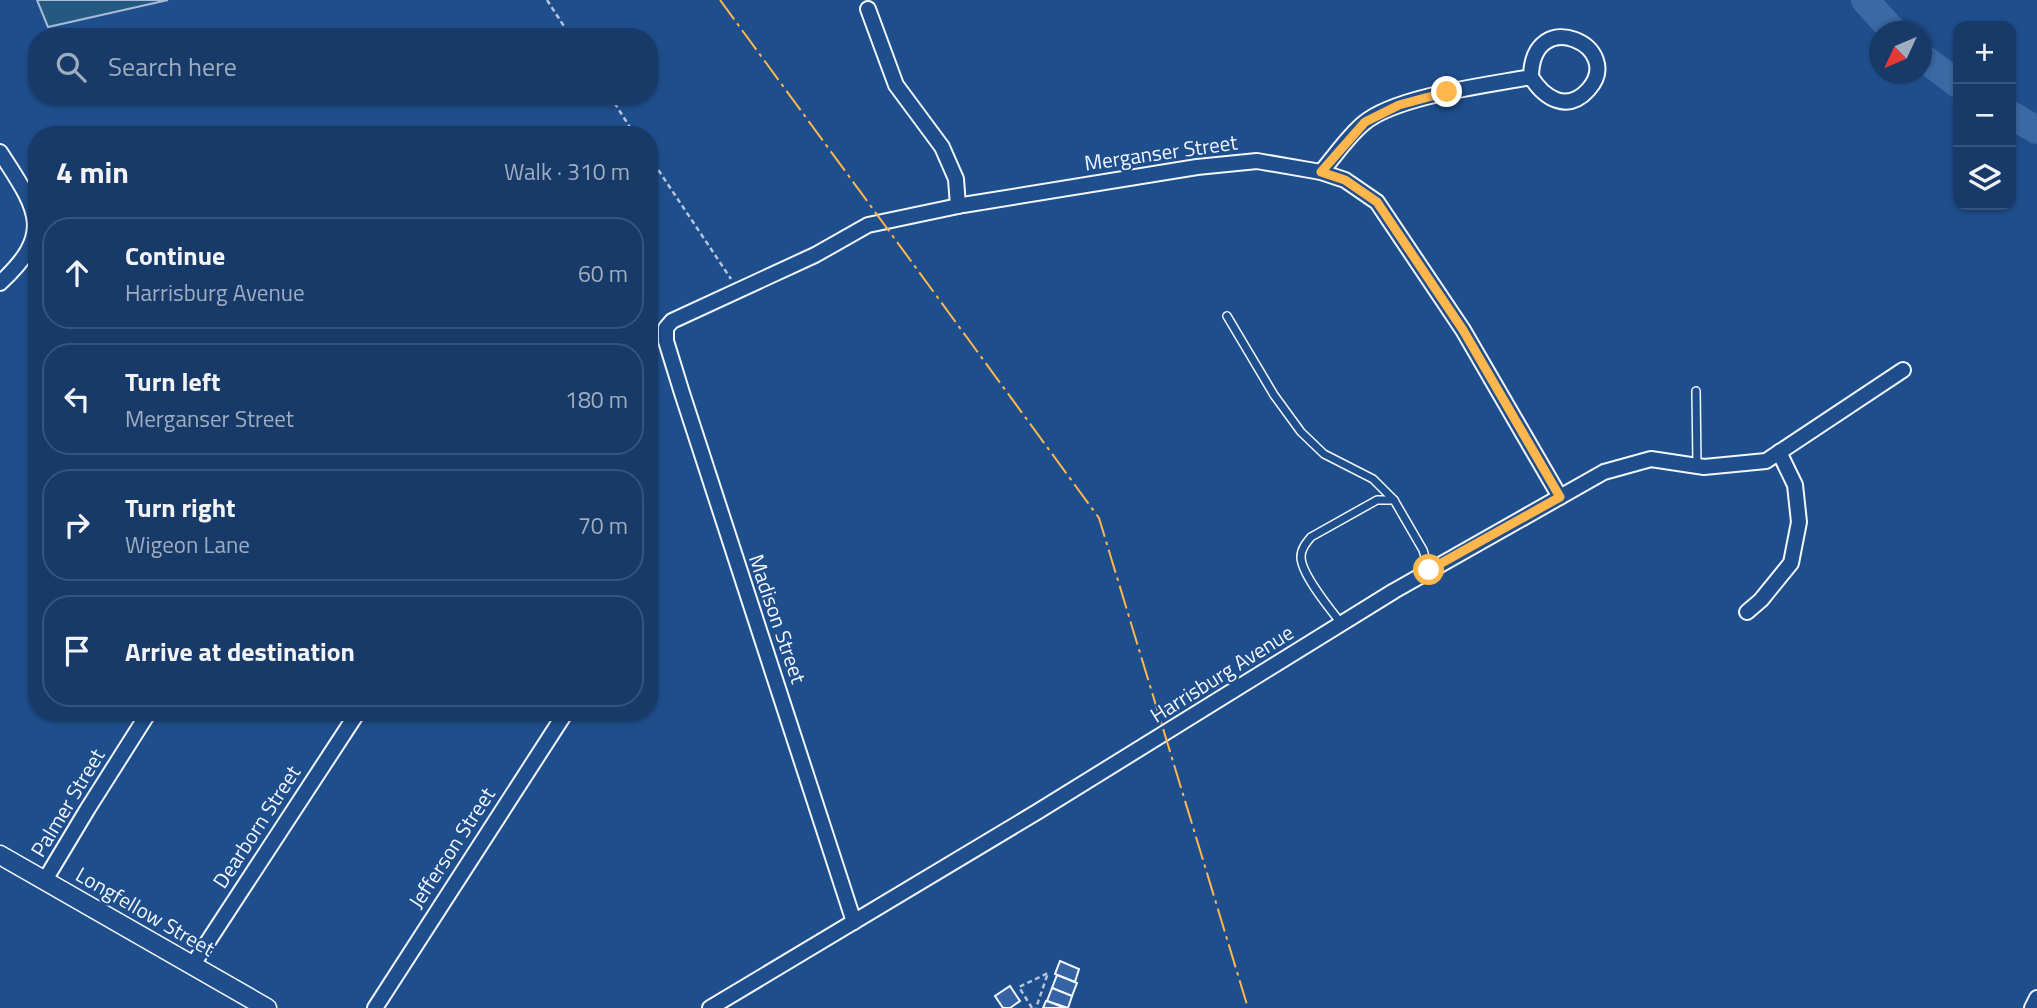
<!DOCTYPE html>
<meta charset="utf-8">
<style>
body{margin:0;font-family:"Titillium Web",sans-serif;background:#244571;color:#f1f3f6}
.controls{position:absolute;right:21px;top:21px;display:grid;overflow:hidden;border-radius:14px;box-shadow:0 2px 5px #0004}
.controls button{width:63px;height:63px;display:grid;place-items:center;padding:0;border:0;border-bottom:2px solid #36547d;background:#173a69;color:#f1f3f6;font:35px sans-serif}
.compass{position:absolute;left:1869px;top:21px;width:63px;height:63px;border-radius:50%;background:#173a69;box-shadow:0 2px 5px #0004;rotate:226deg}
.stop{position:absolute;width:21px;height:21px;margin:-16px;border:5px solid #ffb74d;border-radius:50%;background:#fff}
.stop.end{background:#ffb74d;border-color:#fff;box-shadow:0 2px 7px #0008}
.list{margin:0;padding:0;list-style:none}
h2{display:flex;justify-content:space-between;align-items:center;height:91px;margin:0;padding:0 28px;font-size:30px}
h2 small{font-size:23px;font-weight:400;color:#9eadc0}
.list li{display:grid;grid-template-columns:46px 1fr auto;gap:21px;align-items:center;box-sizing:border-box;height:112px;margin:0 14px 14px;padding:0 14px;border:2px solid #36547d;border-radius:28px}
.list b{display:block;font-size:26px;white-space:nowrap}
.list p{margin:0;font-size:23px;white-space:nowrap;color:#9eadc0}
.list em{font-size:23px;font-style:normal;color:#9eadc0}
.icon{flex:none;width:38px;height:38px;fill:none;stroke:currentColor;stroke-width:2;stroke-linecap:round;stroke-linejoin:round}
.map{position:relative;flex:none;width:2037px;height:1008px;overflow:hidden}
.search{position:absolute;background:#173a69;box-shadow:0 2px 5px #0004;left:28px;top:28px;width:630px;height:77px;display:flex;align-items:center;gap:18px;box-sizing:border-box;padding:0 24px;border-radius:28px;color:#9eadc0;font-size:26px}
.panel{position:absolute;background:#173a69;box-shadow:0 2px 5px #0004;left:28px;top:126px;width:630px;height:595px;border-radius:28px}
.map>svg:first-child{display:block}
.green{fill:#245a82;stroke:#a8bbd7;stroke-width:2}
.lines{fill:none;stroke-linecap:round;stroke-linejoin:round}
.river{stroke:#3b69a3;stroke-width:28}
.building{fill:#3563a3;stroke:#f2f6ff;stroke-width:2}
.service-casing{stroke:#f2f6ff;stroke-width:10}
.minor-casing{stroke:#f2f6ff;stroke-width:18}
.tertiary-casing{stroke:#f2f6ff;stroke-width:21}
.path{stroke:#b3c4dc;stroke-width:2.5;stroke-dasharray:5 3.5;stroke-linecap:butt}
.service{stroke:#1f4e8c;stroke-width:7}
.minor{stroke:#1f4e8c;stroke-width:14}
.tertiary{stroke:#1f4e8c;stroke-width:18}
.power{stroke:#ffb74d;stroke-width:2;stroke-dasharray:24 5 3.5 5;stroke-linecap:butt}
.route{stroke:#ffb74d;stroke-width:9}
.labels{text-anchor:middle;stroke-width:5;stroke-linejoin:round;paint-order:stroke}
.street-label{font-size:21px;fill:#f2f6ff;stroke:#1f4e8c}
</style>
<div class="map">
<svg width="2037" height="1008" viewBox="0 0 2037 1008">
<rect width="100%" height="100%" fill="#1f4e8c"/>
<polygon class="green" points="37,0 168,0 48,27"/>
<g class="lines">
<g class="river">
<polyline points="1865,0 1894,32"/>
<polyline points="1922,57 1958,84"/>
<polyline points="2011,115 2037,130"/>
</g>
</g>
<g class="building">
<polygon points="1060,961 1079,969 1075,982 1055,974"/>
<polygon points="1057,975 1077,983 1072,996 1052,988"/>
<polygon points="1010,986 1020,1001 1010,1008 1003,1008 995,996"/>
<polygon points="1052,988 1072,996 1068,1008 1047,1001"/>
<polygon points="1046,1001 1047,1001 1065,1008 1043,1008"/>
</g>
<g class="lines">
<defs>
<g id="service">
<polyline points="1227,316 1274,395 1301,432 1324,454 1373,479 1394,500"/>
<polyline points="1696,391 1697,466"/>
<path d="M1341,623c-11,-14 -40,-49 -40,-66 0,-8 5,-14 10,-20l66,-37h17l29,50 6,20"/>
</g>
<g id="minor">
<polyline points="868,9 896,85 942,147 956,179 958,206"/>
<path d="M0,152c36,56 56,80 0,131"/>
<path d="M1321,172c14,-16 27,-36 43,-49 32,-27 124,-38 167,-46 13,21 36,36 57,13 39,-43 -56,-87 -57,-13"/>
<polyline points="1747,612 1761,600 1791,563 1799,522 1795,485 1779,452"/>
<polyline points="45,880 87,810 149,712"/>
<polyline points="854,922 682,393 666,341 666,328 672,321 815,255 868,225 963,205 1197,167 1257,161 1321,172 1345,180 1377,202 1463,330 1560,497"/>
<polyline points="192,966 358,712"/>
<polyline points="375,1008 566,712"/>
<polyline points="710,1008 1037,812 1394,591 1604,472 1651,459 1704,467 1766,461 1903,370"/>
<polyline points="2032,1008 2037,998"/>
</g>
<polyline id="tertiary" points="0,855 267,1008"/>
</defs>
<use href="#service" class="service-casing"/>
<use href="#minor" class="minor-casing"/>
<use href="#tertiary" class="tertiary-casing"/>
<g class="path">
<polyline points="547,0 571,37"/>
<polyline points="610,96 635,135"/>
<polyline points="649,156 731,279"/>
<polyline points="1032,1008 1019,987 1048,973 1036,1008"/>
</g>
<use href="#service" class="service"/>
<use href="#minor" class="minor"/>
<use href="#tertiary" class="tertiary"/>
<polyline class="power" points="720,0 1099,518 1248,1008"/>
</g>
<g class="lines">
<polyline class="route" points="1429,570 1560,497 1463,330 1377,202 1345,180 1321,172 1365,122 1399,105 1447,92"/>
</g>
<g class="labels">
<g class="street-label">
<text transform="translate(1161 153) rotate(-8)" y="7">Merganser Street</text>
<text transform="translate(777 619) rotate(71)" y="7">Madison Street</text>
<text transform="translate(1222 674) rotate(-32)" y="7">Harrisburg Avenue</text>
<text transform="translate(68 803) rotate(-59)" y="7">Palmer Street</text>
<text transform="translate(257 827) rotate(-57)" y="7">Dearborn Street</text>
<text transform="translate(452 848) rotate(-57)" y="7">Jefferson Street</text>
<text transform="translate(145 912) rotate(30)" y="7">Longfellow Street</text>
</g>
</g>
</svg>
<div class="controls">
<button>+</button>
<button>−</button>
<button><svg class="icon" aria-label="layers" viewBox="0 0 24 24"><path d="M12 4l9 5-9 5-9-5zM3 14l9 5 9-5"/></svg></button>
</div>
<svg class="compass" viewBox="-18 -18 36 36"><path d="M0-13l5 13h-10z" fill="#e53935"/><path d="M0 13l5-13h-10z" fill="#9eadc0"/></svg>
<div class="stop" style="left:1429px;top:570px"></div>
<div class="stop end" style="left:1447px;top:92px"></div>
<div class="search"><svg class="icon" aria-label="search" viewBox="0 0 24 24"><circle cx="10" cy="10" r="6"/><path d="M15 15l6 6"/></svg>Search here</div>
<section class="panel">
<h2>4 min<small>Walk · 310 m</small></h2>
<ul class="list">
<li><svg class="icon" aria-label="ahead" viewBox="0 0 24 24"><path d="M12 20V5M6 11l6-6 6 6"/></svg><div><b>Continue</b><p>Harrisburg Avenue</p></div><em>60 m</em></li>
<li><svg class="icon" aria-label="left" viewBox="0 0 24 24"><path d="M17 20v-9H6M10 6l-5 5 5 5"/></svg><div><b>Turn left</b><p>Merganser Street</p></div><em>180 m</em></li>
<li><svg class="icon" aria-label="right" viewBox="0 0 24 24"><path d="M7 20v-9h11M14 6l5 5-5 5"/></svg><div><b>Turn right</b><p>Wigeon Lane</p></div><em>70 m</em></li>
<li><svg class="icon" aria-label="arrive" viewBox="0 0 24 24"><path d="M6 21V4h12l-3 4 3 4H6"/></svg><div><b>Arrive at destination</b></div></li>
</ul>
</section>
</div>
